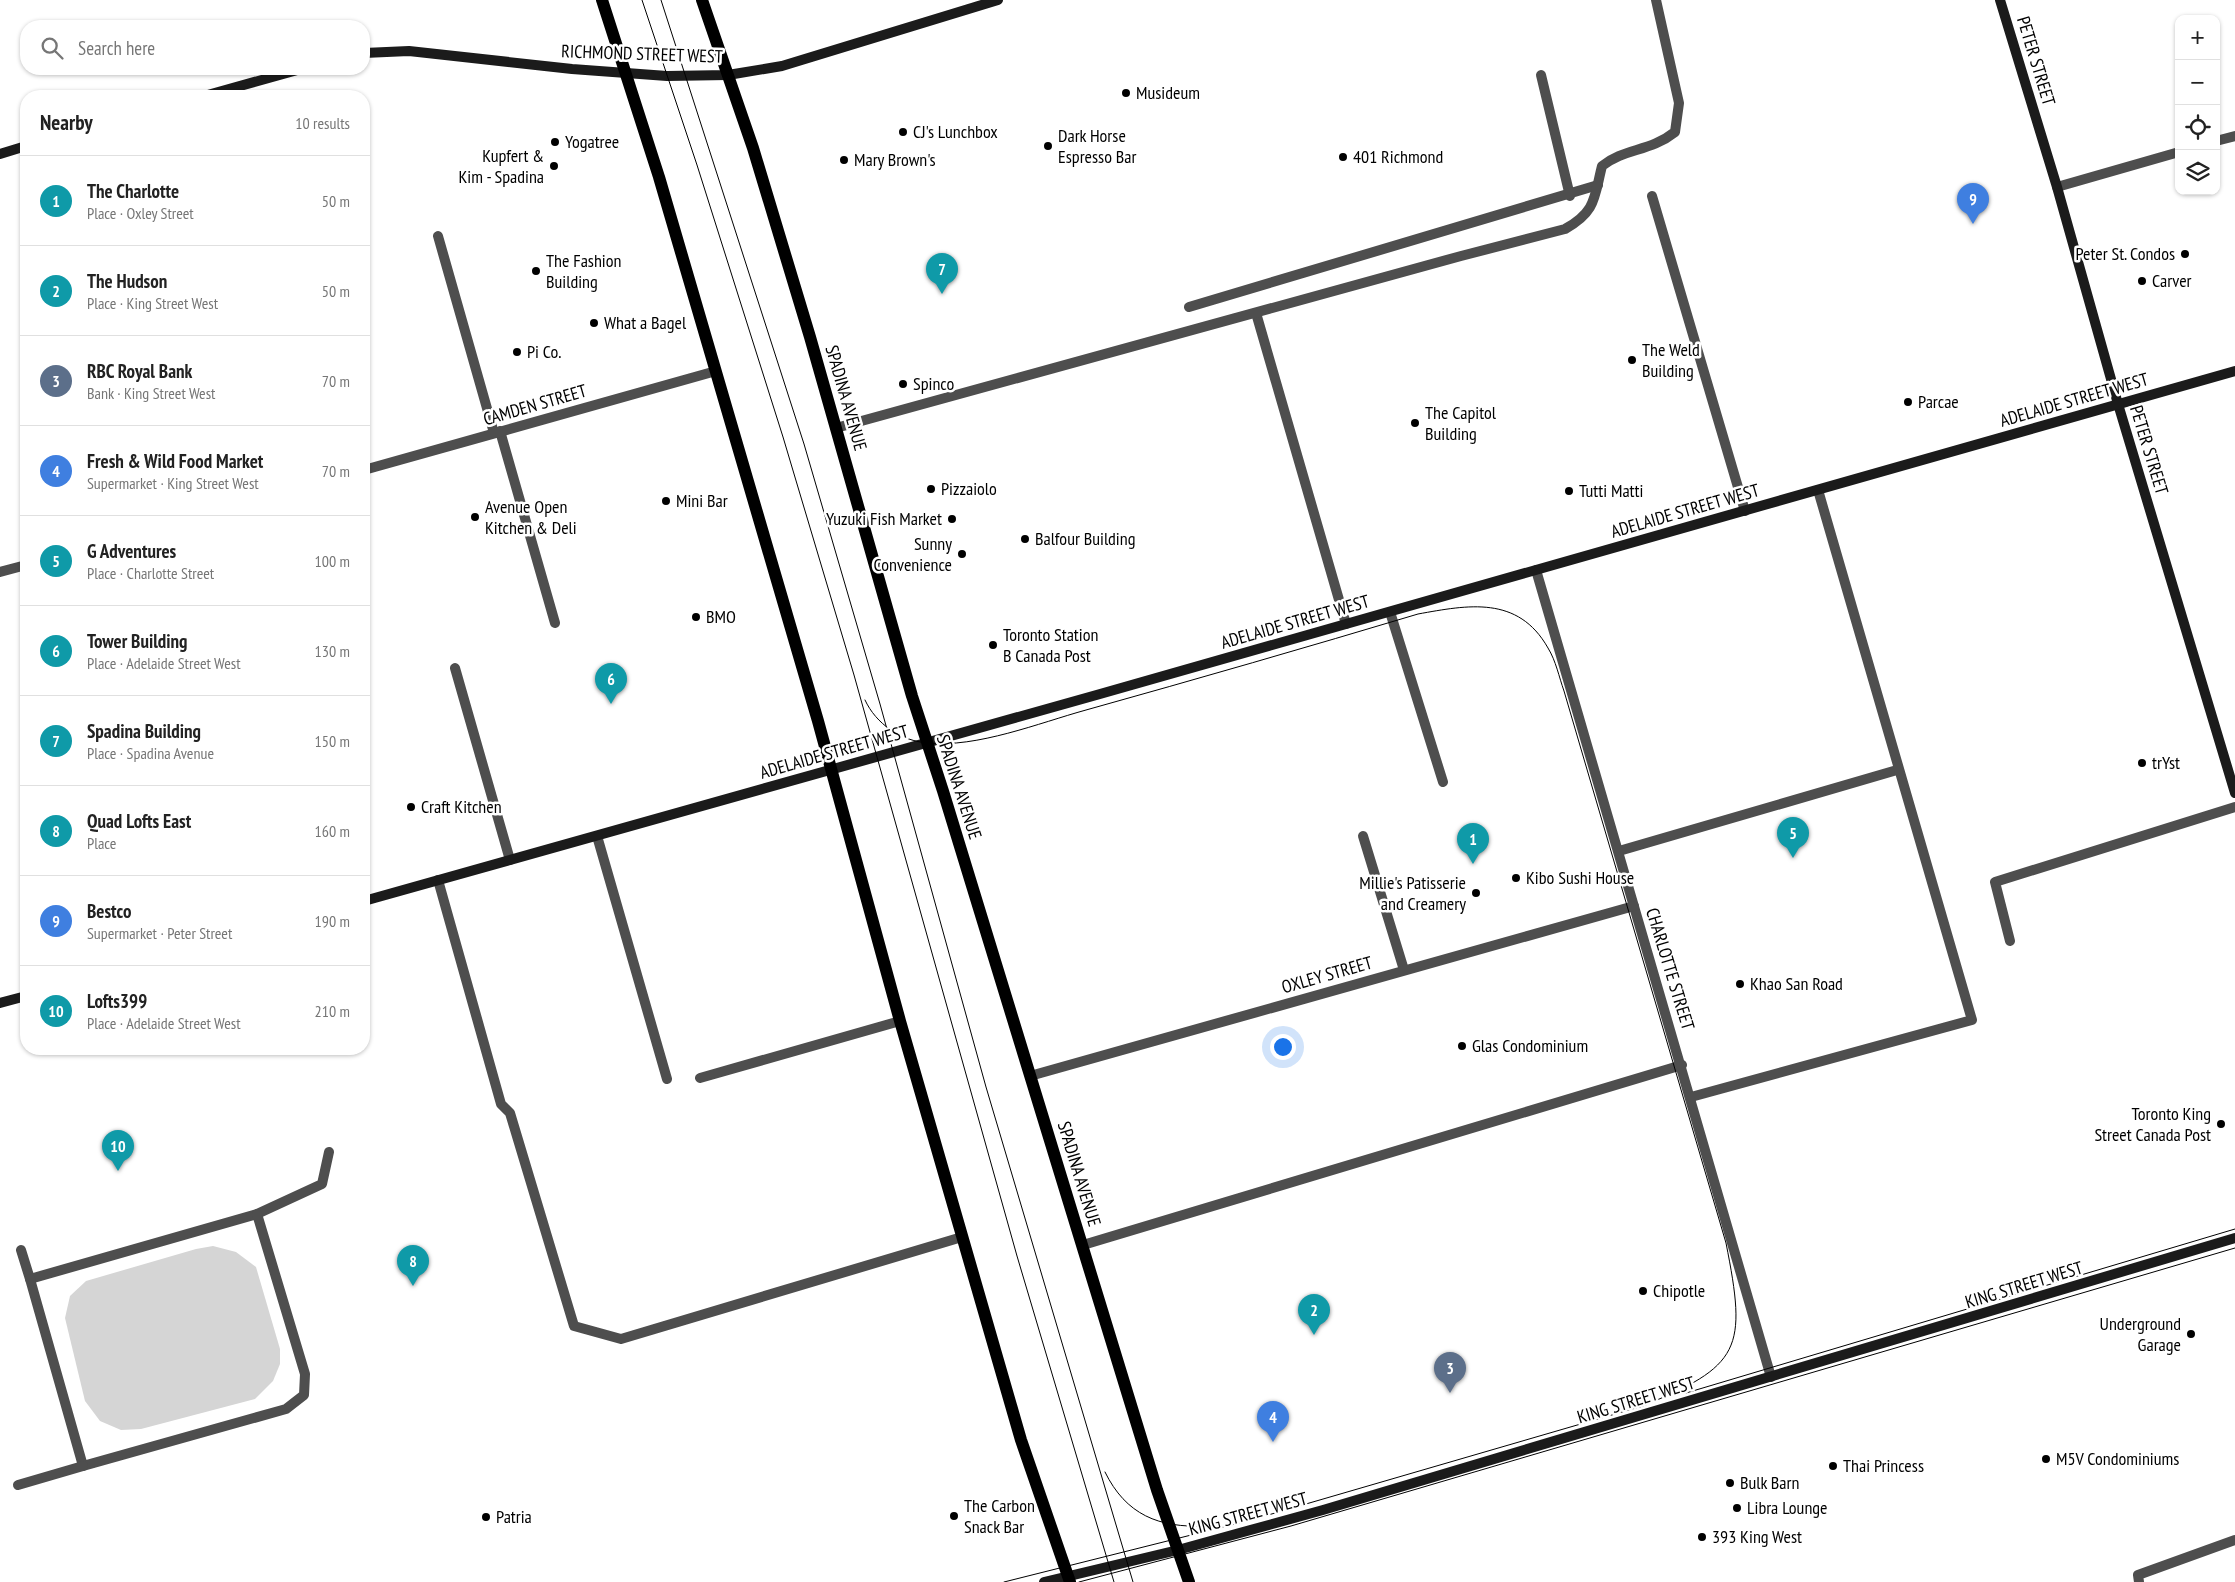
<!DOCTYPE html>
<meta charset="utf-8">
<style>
body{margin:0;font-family:"PT Sans Narrow",sans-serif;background:#f6f6f6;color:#222}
.controls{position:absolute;right:15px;top:15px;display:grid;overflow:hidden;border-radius:10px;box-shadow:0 1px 4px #0004}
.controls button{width:45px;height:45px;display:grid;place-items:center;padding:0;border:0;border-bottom:1px solid #e0e0e0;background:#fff;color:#222;font:25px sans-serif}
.you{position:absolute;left:1282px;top:1046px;width:18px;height:18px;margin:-12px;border:4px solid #fff;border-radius:50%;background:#1a73e8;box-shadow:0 0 0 8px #1a73e833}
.badge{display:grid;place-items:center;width:32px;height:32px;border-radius:50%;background:#2563eb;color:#fff;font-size:16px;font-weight:700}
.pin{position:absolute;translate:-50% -41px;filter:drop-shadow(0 1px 2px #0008)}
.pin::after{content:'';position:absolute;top:26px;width:18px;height:15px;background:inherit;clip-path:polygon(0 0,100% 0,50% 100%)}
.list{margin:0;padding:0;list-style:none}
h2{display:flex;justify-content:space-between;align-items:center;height:65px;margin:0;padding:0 20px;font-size:21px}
h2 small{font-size:16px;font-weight:400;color:#767676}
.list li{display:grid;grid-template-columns:32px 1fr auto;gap:15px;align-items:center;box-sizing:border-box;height:90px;padding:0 20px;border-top:1px solid #e0e0e0}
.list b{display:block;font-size:19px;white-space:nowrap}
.list p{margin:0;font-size:16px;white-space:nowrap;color:#767676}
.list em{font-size:16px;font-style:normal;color:#767676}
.icon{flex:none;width:28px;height:28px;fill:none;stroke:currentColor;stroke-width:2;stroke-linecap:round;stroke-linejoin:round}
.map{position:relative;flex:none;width:2235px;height:1582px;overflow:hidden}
.search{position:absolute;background:#fff;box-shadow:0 1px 4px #0004;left:20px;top:20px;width:350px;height:55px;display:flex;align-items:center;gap:12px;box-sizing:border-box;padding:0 18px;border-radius:20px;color:#767676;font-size:19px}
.panel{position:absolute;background:#fff;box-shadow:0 1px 4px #0004;left:20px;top:90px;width:350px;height:965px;border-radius:20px}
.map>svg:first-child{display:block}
.green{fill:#d5d5d5}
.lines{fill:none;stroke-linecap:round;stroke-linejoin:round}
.lane{stroke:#4e4e4e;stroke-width:10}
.street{stroke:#4e4e4e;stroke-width:10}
.secondary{stroke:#1b1b1b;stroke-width:10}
.primary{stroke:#000;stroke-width:12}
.tram{stroke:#000;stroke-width:1}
.poi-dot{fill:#000;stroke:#fff;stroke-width:2}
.labels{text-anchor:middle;stroke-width:5;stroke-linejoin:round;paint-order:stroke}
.street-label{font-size:18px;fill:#000;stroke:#fff}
.poi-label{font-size:18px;fill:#000;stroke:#fff;text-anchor:start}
</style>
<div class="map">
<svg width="2235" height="1582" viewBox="0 0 2235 1582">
<rect width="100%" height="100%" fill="#fff"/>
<polygon class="green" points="213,1246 236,1252 256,1267 280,1349 280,1364 273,1381 255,1399 141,1429 121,1430 100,1421 85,1401 65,1318 70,1296 86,1281 196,1249"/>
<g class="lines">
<g class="lane">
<polyline points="1541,75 1570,196"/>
<polyline points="2216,141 2235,136"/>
<polyline points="2057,187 2179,152"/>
<polyline points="1652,196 1745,511"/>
<polyline points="438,236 494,433"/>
<polyline points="1189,307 1598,185"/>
<polyline points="1256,313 1346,624"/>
<path d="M836,428l625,-172 104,-27c31,-17 29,-31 37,-63 22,-18 48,-14 73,-34l4,-29 -23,-103"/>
<polyline points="500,431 555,623"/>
<polyline points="1390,612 1443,782"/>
<polyline points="455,668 510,860"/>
<polyline points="597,836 667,1079"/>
<polyline points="1363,836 1404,970"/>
<polyline points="1619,851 1897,770"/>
<polyline points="438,880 501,1104 510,1113 574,1326 621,1339 962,1237"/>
<polyline points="2010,941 1995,882 2235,807"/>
<polyline points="700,1078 900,1021"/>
<polyline points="1691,1097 1972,1020 1818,490"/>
<polyline points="1083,1245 1682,1065"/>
<polyline points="21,1250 30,1279 257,1214 322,1184 329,1152"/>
<polyline points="30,1279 83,1466 286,1409 304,1395 305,1374 257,1214"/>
<polyline points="18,1485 83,1466"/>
<polyline points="2139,1582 2138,1575 2235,1540"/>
</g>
<g class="street">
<polyline points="364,470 716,371"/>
<polyline points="1536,570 1771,1377"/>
<polyline points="0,572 26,565"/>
<polyline points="1030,1076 1634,906"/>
</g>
<g class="secondary">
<polyline points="2000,0 2057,187 2118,404 2235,793"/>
<polyline points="364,53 409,51 572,69 667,76 728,75 782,66 998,0"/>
<polyline points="204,96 301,69"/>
<polyline points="0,154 26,146"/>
<polyline points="364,901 1100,694 2235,371"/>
<polyline points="0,1003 26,996"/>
<polyline points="1044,1582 1178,1550 1323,1510 2235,1238"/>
</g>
<g class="primary">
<polyline points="602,0 659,177 818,721 900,1021 1021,1440 1070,1582"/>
<polyline points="702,0 753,148 810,337 912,696 943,791 1157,1490 1189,1582"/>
</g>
<g class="tram">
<polyline points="642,0 697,165 783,437 854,675 1017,1256 1114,1582"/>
<polyline points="661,0 804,444 880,704 986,1087 1133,1582"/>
<path d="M865,700c11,24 36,41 63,43 49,5 111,-20 158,-33 111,-31 222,-63 332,-96 50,-9 100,-19 130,34 8,13 11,29 16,43l162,552c21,106 16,123 -86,164"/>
<polyline points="1686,1393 2235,1229"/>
<path d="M1105,1472c21,43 54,56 100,54"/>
<polyline points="1004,1582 1251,1520 1646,1405"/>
<polyline points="1079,1582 1291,1526 2235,1248"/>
</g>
</g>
<g class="poi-dot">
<circle cx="1126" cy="93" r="5"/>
<circle cx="903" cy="132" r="5"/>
<circle cx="555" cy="142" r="5"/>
<circle cx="1048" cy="146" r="5"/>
<circle cx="1343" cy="157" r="5"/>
<circle cx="844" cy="160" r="5"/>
<circle cx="554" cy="166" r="5"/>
<circle cx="2185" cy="254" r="5"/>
<circle cx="536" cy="271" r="5"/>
<circle cx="2142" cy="281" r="5"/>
<circle cx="594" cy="323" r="5"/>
<circle cx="517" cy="352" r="5"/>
<circle cx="1632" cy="360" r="5"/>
<circle cx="903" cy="384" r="5"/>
<circle cx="1908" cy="402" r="5"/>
<circle cx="1415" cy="423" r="5"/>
<circle cx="931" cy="489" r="5"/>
<circle cx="1569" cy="491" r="5"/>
<circle cx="666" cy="501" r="5"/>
<circle cx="475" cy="517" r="5"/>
<circle cx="952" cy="519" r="5"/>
<circle cx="1025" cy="539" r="5"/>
<circle cx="962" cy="554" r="5"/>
<circle cx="696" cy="617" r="5"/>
<circle cx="993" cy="645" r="5"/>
<circle cx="2142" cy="763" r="5"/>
<circle cx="411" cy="807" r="5"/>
<circle cx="1516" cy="878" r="5"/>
<circle cx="1476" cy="893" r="5"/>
<circle cx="1740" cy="984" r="5"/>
<circle cx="1462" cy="1046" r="5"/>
<circle cx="2221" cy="1124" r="5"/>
<circle cx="1643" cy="1291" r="5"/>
<circle cx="2191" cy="1334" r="5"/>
<circle cx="2046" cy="1459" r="5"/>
<circle cx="1833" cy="1466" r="5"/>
<circle cx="1730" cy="1483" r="5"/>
<circle cx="1737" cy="1508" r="5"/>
<circle cx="954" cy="1516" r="5"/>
<circle cx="486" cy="1517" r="5"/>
<circle cx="1702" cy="1537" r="5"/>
</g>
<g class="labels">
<g class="street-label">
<text transform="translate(642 54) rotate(2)" y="6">RICHMOND STREET WEST</text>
<text transform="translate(2036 61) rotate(73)" y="6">PETER STREET</text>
<text transform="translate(846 398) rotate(74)" y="6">SPADINA AVENUE</text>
<text transform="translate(2074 400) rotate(-16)" y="6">ADELAIDE STREET WEST</text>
<text transform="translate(535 405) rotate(-16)" y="6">CAMDEN STREET</text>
<text transform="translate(2149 450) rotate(73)" y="6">PETER STREET</text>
<text transform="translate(1685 511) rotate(-16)" y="6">ADELAIDE STREET WEST</text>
<text transform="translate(1295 622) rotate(-16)" y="6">ADELAIDE STREET WEST</text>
<text transform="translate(834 752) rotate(-16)" y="6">ADELAIDE STREET WEST</text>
<text transform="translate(959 787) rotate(72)" y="6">SPADINA AVENUE</text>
<text transform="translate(1670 969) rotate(73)" y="6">CHARLOTTE STREET</text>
<text transform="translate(1327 975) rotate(-16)" y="6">OXLEY STREET</text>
<text transform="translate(1079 1174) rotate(73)" y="6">SPADINA AVENUE</text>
<text transform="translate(2024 1285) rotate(-17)" y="6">KING STREET WEST</text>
<text transform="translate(1636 1400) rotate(-17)" y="6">KING STREET WEST</text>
<text transform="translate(1248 1514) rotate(-15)" y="6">KING STREET WEST</text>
</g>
<g class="poi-label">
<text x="1136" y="99">Musideum</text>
<text x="913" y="138">CJ's Lunchbox</text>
<text x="1058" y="142">Dark Horse<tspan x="1058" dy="21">Espresso Bar</tspan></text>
<text x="565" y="148">Yogatree</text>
<text x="544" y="162" text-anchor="end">Kupfert &amp;<tspan x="544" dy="21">Kim - Spadina</tspan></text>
<text x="1353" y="163">401 Richmond</text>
<text x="854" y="166">Mary Brown's</text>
<text x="2175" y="260" text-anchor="end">Peter St. Condos</text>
<text x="546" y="267">The Fashion<tspan x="546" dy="21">Building</tspan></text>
<text x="2152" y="287">Carver</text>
<text x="604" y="329">What a Bagel</text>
<text x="1642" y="356">The Weld<tspan x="1642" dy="21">Building</tspan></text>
<text x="527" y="358">Pi Co.</text>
<text x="913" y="390">Spinco</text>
<text x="1918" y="408">Parcae</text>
<text x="1425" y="419">The Capitol<tspan x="1425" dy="21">Building</tspan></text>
<text x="941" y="495">Pizzaiolo</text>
<text x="1579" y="497">Tutti Matti</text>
<text x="676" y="507">Mini Bar</text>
<text x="485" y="513">Avenue Open<tspan x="485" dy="21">Kitchen &amp; Deli</tspan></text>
<text x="942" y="525" text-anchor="end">Yuzuki Fish Market</text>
<text x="1035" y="545">Balfour Building</text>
<text x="952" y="550" text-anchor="end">Sunny<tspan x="952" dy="21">Convenience</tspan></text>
<text x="706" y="623">BMO</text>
<text x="1003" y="641">Toronto Station<tspan x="1003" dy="21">B Canada Post</tspan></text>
<text x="2152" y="769">trYst</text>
<text x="421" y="813">Craft Kitchen</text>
<text x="1526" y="884">Kibo Sushi House</text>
<text x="1466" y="889" text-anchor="end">Millie's Patisserie<tspan x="1466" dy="21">and Creamery</tspan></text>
<text x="1750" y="990">Khao San Road</text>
<text x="1472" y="1052">Glas Condominium</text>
<text x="2211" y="1120" text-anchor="end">Toronto King<tspan x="2211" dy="21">Street Canada Post</tspan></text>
<text x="1653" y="1297">Chipotle</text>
<text x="2181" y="1330" text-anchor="end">Underground<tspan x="2181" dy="21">Garage</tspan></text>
<text x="2056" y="1465">M5V Condominiums</text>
<text x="1843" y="1472">Thai Princess</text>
<text x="1740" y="1489">Bulk Barn</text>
<text x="964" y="1512">The Carbon<tspan x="964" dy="21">Snack Bar</tspan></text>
<text x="1747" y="1514">Libra Lounge</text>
<text x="496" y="1523">Patria</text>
<text x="1712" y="1543">393 King West</text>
</g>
</g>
</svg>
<div class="controls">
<button>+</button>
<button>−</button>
<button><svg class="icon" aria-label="locate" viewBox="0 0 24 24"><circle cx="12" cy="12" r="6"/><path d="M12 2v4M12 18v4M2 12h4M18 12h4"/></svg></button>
<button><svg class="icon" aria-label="layers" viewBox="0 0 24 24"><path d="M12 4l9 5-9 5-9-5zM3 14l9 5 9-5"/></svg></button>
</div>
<div class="you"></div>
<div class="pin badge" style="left:1473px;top:864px;background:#0f9aa8">1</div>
<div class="pin badge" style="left:1314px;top:1335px;background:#0f9aa8">2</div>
<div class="pin badge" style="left:1450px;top:1393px;background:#5c6f8a">3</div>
<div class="pin badge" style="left:1273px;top:1442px;background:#3f7fe0">4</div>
<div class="pin badge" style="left:1793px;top:858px;background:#0f9aa8">5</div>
<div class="pin badge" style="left:611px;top:704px;background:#0f9aa8">6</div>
<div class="pin badge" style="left:942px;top:294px;background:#0f9aa8">7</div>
<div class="pin badge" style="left:413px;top:1286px;background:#0f9aa8">8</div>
<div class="pin badge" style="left:1973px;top:224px;background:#3f7fe0">9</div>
<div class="pin badge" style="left:118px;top:1171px;background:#0f9aa8">10</div>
<div class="search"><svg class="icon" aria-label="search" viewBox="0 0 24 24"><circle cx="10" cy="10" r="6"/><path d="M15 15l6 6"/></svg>Search here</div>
<section class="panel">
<h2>Nearby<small>10 results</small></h2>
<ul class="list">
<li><span class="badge" style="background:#0f9aa8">1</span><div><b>The Charlotte</b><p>Place · Oxley Street</p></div><em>50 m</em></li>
<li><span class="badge" style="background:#0f9aa8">2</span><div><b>The Hudson</b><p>Place · King Street West</p></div><em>50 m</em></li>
<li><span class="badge" style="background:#5c6f8a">3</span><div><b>RBC Royal Bank</b><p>Bank · King Street West</p></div><em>70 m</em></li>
<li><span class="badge" style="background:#3f7fe0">4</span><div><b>Fresh &amp; Wild Food Market</b><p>Supermarket · King Street West</p></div><em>70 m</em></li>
<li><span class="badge" style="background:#0f9aa8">5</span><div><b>G Adventures</b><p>Place · Charlotte Street</p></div><em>100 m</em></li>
<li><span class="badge" style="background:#0f9aa8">6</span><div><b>Tower Building</b><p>Place · Adelaide Street West</p></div><em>130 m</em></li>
<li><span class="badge" style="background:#0f9aa8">7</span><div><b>Spadina Building</b><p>Place · Spadina Avenue</p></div><em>150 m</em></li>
<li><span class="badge" style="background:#0f9aa8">8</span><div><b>Quad Lofts East</b><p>Place</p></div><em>160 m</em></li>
<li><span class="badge" style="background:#3f7fe0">9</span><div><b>Bestco</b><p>Supermarket · Peter Street</p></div><em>190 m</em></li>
<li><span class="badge" style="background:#0f9aa8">10</span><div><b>Lofts399</b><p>Place · Adelaide Street West</p></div><em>210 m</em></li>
</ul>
</section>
</div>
